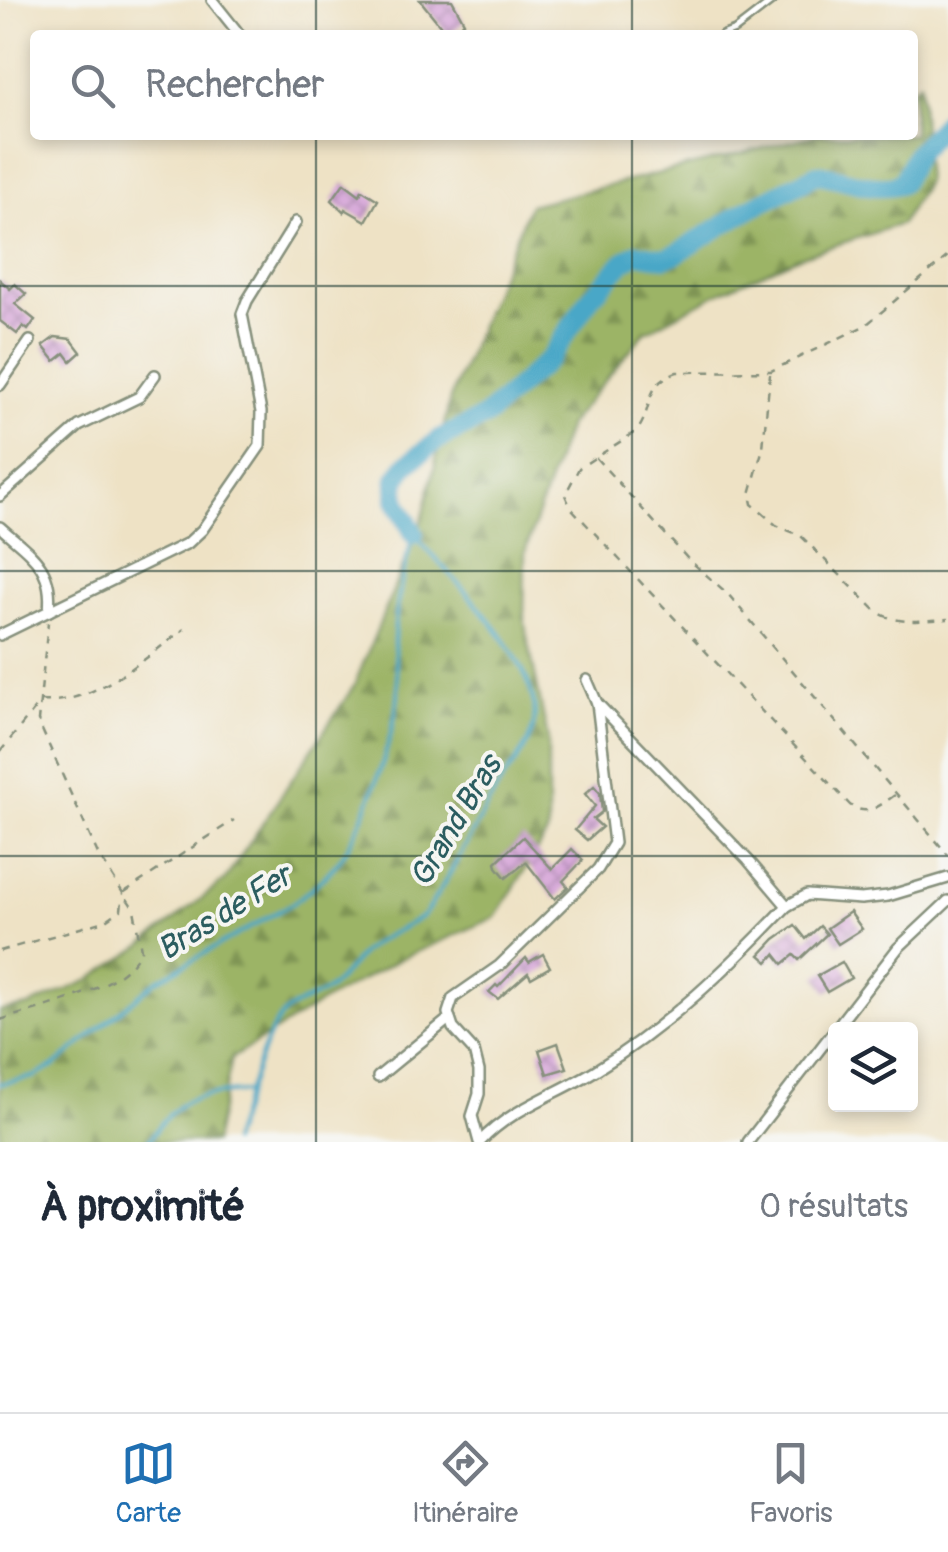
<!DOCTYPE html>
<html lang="fr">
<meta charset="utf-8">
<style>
body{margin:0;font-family:Pangolin,sans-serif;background:#f6f6f7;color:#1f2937}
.controls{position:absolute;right:30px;bottom:30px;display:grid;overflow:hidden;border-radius:10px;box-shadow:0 5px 15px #0003}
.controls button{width:90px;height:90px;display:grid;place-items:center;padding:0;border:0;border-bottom:2px solid #e0e1e3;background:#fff;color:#1f2937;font:50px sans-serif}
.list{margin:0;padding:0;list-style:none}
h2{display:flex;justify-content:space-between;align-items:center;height:130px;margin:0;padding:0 40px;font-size:42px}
h2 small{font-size:32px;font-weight:400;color:#747a83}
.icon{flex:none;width:55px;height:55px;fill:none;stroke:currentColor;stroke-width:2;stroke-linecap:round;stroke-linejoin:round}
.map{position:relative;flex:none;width:948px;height:1142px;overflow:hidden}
.search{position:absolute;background:#fff;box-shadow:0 5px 15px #0003;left:30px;right:30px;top:30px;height:110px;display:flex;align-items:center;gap:25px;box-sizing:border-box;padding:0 35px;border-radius:10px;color:#747a83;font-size:38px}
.sheet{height:270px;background:#fff}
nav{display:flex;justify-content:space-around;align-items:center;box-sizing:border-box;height:140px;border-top:2px solid #e0e1e3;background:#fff;font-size:28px;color:#747a83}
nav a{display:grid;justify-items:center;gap:5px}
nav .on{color:#1f6fb2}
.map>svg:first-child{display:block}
.forest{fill:url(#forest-firs);stroke:#5e784d;stroke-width:2.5}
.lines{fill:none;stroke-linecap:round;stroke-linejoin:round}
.stream{stroke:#48a7c7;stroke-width:4}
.river{stroke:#48a7c7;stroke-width:20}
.building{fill:url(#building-cross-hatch)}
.lane-casing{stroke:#86907c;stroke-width:10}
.street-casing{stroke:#86907c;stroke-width:14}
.path{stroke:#86907c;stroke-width:2.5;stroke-dasharray:8 8;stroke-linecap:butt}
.lane{stroke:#fff;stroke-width:5}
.street{stroke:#fff;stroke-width:9}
.grid{fill:none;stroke:#1f3d34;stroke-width:2.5;stroke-opacity:0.55}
.labels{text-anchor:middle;stroke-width:8;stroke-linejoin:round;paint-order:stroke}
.water-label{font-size:32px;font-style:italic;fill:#2b5d60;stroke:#f6f6f2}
</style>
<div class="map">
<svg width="948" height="1142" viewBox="0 0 948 1142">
<defs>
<pattern id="forest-firs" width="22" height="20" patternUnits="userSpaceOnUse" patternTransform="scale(2.5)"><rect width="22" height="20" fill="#9cb466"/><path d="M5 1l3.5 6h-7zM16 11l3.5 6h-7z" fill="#7f9455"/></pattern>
<pattern id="building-cross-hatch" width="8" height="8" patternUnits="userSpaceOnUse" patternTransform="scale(2.5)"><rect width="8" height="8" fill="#d7a6d9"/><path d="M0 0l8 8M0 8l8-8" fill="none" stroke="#ae88b1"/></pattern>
</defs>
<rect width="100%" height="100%" fill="#f6f6f2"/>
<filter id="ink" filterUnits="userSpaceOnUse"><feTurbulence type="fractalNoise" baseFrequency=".01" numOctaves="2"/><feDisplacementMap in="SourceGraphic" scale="20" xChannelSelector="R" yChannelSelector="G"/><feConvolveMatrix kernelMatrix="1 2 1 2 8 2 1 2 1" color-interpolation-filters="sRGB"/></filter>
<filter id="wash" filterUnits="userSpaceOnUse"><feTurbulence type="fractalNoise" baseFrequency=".0048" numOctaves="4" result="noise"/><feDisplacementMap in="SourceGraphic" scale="40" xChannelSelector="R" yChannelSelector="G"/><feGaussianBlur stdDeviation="2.25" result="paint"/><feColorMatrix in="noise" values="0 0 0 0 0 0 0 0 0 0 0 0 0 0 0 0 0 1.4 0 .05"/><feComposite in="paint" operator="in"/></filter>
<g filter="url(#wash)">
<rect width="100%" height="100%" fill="#eee2c5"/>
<polygon class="forest" points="920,82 926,182 901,224 799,257 722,291 645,332 568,425 525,552 524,620 548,739 548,832 496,917 402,958 325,1000 232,1058 214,1142 0,1142 0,1011 29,1006 88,981 139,948 225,880 354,686 423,517 450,399 529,205 816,135 913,135 913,88"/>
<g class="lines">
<g class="stream">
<path d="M0,1084l33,-7 20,-10 103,-86 137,-78c18,-14 37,-29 50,-48 23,-35 48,-111 54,-152 4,-20 -3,-42 -3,-62 1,-36 10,-72 19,-106"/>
<path d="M148,1142c30,-48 49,-47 100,-50 9,-24 16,-52 31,-73 12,-15 31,-19 47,-28 16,-11 24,-27 38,-40 17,-16 40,-21 60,-36 28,-40 48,-85 73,-126 13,-22 32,-39 37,-66 9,-62 -84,-145 -120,-189"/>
<polyline points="231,1142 248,1092"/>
</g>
<path class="river" d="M414,534l-18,-34v-20l10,-15 33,-26 46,-22 65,-59 40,-60 33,-36 14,-9 27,5 12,-4 71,-44 70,-36c31,4 54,19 85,9l14,-30 32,-34"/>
</g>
<g id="blocks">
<g class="building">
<polygon points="420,0 452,0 464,22 448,35"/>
<polygon points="344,183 360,195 362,190 378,200 366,221 345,209 344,212 332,200"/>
<polygon points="0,280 10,289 15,284 26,294 15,304 35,320 28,330 23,326 17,334 0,321"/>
<polygon points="55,337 71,339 81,352 71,361 65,353 55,361 43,346"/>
<polygon points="594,786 600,793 602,812 593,819 602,827 587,840 575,830 595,806 585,794"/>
<polygon points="523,837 552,869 572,849 583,860 563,881 568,887 555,899 526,862 506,878 497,867 496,862"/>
<polygon points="850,912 862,929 838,944 827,928"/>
<polygon points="795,925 806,939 820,926 827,934 799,960 794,955 783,964 775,954 768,962 760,955 775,939"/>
<polygon points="543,954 550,967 531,978 528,973 498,999 489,992 496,985 498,987 526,958 529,962"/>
<polygon points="842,962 851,978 827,992 817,976"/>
<polygon points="558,1043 567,1068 547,1074 539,1050"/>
</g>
</g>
</g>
<g filter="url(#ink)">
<use href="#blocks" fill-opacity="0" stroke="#86907c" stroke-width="2.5"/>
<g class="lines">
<defs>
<polyline id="lane" points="722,35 735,30 774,0"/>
<g id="street">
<polyline points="212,0 240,35"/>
<polyline points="0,385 30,341"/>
<polyline points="0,496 79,426 139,397 155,375"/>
<path d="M0,527c30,27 54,39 49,84"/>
<polyline points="0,635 188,543 202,530 260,446 261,412 242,314 247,301 296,222"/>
<polyline points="587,680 597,703 748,860 787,906"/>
<polyline points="378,1077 450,1018"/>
<polyline points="479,1142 472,1116 479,1094 479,1071 474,1051 453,1028 448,1013 453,998 499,966 598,869 614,843 597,703"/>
<path d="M480,1142c30,-33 78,-48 116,-72 72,-44 133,-103 191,-164l20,-11 54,4 27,-3 60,-18"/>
<polyline points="748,1142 898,948 948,901"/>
</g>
</defs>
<use href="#lane" class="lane-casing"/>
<use href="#street" class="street-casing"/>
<g class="path">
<path d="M770,374l-7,74 -13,46 2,10 24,21 25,11 75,75c23,15 45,9 72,8"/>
<polyline points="596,458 688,559 728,594 948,855"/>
<path d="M41,701c53,4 103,-42 143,-72"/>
<polyline points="0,752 37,706"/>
<path d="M895,795c-16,11 -27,22 -45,10l-279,-297 -6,-13 14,-27 58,-37c17,-23 6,-47 40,-59l94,-1 95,-46 82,-69"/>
<polyline points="0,951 105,921 121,910 123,893 98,854 38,721 48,622"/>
<path d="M0,1020c38,-12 124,-30 141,-70l-7,-41 -11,-16 111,-73"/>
</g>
<use href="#lane" class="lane"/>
<use href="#street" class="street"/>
</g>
</g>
<path class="grid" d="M316,0v35M632,0v35M316,135v1007M632,135v1007M0,286h948M0,571h948M0,856h948"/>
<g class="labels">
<g class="water-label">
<text transform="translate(455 821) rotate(-59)" y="11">Grand Bras</text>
<text transform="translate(224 912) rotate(-32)" y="11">Bras de Fer</text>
</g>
</g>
</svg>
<div class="controls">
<button><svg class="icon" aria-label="layers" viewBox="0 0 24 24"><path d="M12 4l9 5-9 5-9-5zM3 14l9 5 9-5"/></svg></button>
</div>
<div class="search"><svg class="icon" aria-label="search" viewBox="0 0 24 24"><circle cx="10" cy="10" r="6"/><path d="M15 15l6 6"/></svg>Rechercher</div>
</div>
<section class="sheet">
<h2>À proximité<small>0 résultats</small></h2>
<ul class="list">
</ul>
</section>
<nav>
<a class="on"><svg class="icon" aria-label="map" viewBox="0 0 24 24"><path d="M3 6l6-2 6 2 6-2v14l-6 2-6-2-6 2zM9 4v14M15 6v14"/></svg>Carte</a>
<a><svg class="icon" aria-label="directions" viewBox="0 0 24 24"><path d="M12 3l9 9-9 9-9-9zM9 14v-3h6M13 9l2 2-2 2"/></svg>Itinéraire</a>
<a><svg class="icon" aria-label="saved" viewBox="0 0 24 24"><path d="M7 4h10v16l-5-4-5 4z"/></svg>Favoris</a>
</nav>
